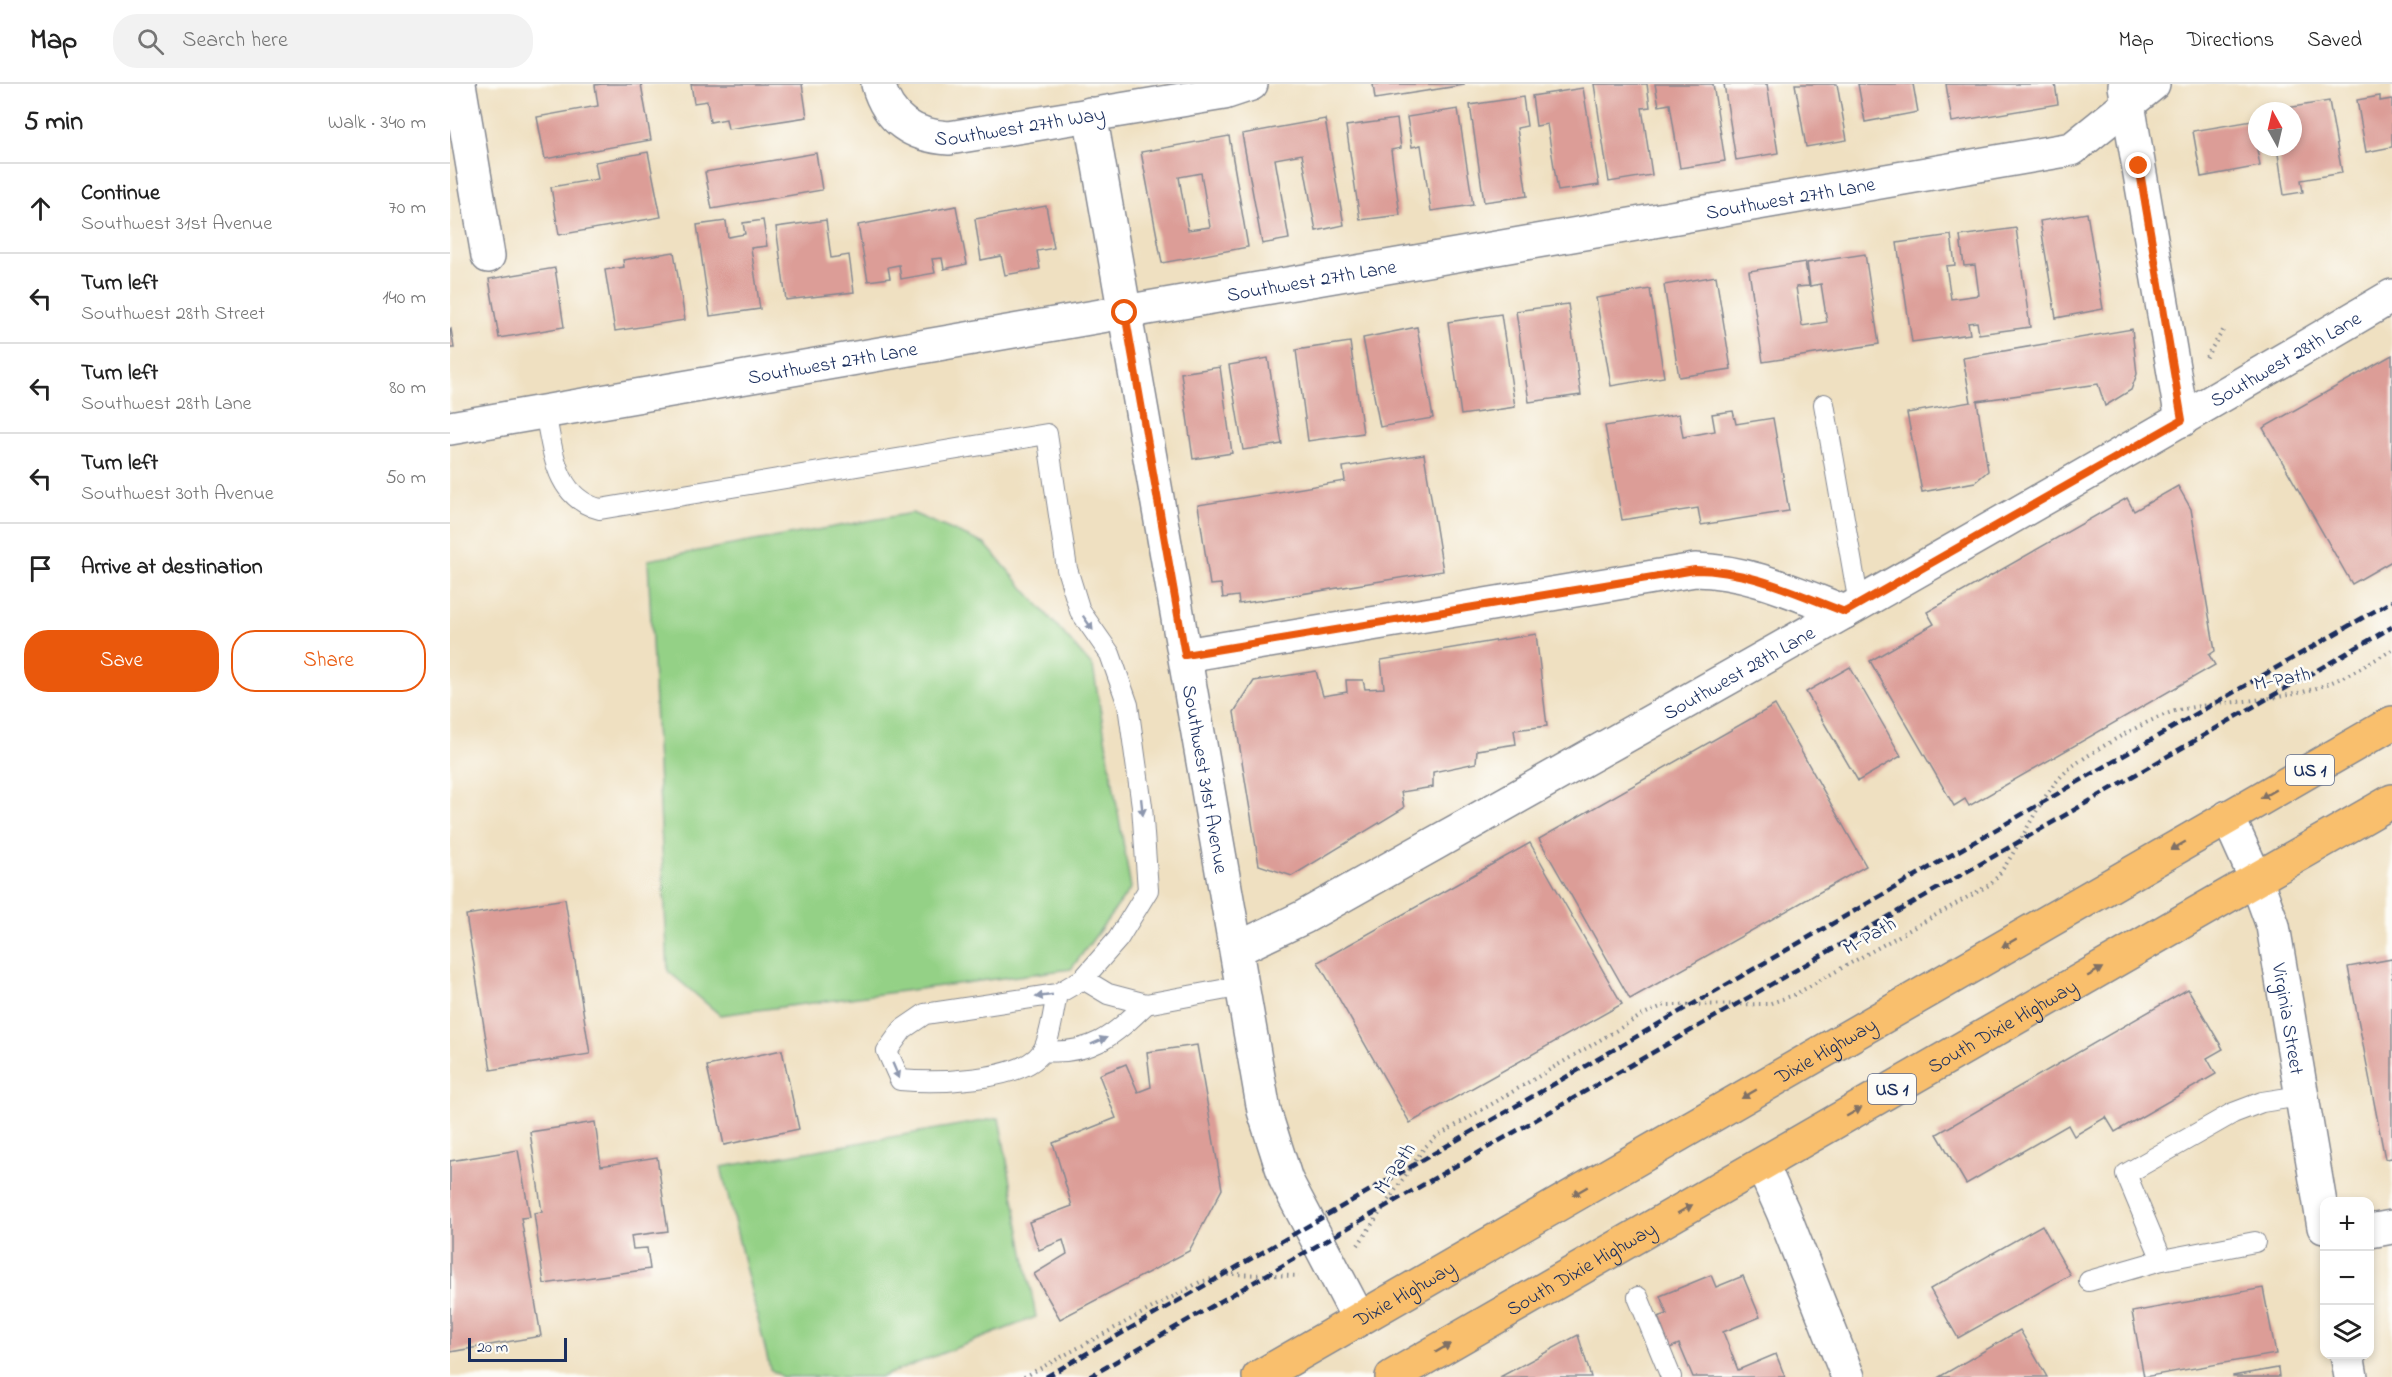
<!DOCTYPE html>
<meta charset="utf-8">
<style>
body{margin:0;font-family:"Indie Flower",sans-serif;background:#f2f2f2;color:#222}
.controls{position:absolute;right:18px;bottom:18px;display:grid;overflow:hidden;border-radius:12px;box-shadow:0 3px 9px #0003}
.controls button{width:54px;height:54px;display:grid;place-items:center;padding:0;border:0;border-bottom:2px solid #e0e0e0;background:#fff;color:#222;font:30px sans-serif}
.compass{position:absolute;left:1798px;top:18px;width:54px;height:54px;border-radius:50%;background:#fff;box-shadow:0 3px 9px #0003;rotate:352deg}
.scale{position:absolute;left:18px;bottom:15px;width:99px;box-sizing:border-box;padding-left:6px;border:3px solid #1b2f5e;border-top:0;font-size:16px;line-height:21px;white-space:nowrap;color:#1b2f5e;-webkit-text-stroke:4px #fdfcf7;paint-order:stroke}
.stop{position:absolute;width:18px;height:18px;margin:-14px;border:4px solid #ea580c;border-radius:50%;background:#fff}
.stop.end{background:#ea580c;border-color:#fff;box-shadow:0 2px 6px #0008}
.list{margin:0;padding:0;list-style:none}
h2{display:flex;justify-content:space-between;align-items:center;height:78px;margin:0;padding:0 24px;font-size:26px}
h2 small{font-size:20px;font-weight:400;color:#767676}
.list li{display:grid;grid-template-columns:39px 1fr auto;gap:18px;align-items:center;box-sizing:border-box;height:90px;padding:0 24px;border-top:2px solid #e0e0e0}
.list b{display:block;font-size:22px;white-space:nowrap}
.list p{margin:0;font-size:20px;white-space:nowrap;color:#767676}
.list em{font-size:20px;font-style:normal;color:#767676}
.actions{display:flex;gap:12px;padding:18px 24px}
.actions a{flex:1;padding:14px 0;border:2px solid #ea580c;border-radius:24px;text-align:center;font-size:21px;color:#ea580c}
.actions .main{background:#ea580c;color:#fff}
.icon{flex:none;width:33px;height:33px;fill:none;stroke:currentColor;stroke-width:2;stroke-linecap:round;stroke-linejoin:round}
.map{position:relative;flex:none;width:1942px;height:1293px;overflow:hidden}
header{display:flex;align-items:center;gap:36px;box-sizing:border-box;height:84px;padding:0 30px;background:#fff;border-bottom:2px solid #e0e0e0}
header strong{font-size:28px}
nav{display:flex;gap:33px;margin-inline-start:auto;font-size:21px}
.search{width:420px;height:54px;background:#f2f2f2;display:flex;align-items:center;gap:15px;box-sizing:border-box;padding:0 21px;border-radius:24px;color:#767676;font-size:22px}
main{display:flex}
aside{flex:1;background:#fff}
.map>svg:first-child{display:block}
.green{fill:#94d186;stroke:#588072;stroke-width:1.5}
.building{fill:#dc9d97;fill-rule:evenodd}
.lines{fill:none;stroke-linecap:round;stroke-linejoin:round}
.service-casing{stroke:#858890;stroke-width:22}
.minor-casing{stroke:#858890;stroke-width:36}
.trunk-casing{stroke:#858890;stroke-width:36}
.path{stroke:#858890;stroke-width:4;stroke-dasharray:1.5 4.5;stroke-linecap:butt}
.service{stroke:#fff;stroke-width:20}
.minor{stroke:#fff;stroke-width:33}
.trunk{stroke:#f9bf6d;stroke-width:33}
.rail{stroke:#1b2f5e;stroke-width:4.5;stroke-dasharray:9 4.5;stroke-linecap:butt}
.oneway{fill:#8d97ae}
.oneway2{fill:#7f7065}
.route{stroke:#ea580c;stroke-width:8}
.labels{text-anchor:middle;stroke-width:5;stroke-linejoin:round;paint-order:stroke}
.shield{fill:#fdfcf7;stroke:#5f6c8c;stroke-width:1.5}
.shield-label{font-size:18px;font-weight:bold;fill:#1b2f5e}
.street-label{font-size:20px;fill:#1b2f5e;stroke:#fdfcf7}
</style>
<header>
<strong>Map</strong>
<div class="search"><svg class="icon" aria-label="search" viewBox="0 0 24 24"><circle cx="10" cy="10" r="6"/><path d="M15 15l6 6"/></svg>Search here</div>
<nav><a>Map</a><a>Directions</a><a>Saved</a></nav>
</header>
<main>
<aside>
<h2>5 min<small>Walk · 340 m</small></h2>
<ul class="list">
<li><svg class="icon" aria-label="ahead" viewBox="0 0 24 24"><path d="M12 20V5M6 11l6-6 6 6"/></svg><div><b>Continue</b><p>Southwest 31st Avenue</p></div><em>70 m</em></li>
<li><svg class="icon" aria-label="left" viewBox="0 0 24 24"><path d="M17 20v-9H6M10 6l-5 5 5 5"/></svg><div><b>Turn left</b><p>Southwest 28th Street</p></div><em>140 m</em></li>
<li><svg class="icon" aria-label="left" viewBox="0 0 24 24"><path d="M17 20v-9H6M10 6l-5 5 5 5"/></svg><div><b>Turn left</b><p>Southwest 28th Lane</p></div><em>80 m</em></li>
<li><svg class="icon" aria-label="left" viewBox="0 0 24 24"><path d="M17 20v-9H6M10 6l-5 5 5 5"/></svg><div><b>Turn left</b><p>Southwest 30th Avenue</p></div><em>50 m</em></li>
<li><svg class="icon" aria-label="arrive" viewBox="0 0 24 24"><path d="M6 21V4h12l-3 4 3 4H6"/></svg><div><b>Arrive at destination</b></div></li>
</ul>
<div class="actions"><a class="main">Save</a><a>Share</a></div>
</aside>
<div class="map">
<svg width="1942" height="1293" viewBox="0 0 1942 1293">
<rect width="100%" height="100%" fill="#fdfcf7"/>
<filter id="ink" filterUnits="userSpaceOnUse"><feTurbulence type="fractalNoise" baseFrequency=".0167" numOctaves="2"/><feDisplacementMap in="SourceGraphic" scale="12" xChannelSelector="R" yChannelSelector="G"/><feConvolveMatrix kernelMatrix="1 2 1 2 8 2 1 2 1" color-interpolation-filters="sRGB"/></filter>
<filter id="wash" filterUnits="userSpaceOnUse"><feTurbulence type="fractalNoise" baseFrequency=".008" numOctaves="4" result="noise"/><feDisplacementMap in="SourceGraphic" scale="24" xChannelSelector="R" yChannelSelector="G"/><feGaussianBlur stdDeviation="1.35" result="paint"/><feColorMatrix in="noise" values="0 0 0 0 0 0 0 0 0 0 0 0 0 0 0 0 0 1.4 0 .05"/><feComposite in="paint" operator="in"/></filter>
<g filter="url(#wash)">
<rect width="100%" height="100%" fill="#efe0c1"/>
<g class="green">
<polygon points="462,429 535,460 643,583 681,804 621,885 270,931 218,887 198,476"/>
<polygon points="549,1034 586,1233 431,1293 332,1293 320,1285 271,1083"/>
</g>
<g id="blocks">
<g class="building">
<polygon points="152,0 191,0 201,56 95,75 87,33 148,22 145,1"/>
<polygon points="241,0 352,0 357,33 278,45 276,35 260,38 257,17 244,19"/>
<polygon points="923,0 1014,0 1014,1 925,15"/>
<polygon points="1144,0 1197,0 1200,23 1192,24 1202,91 1159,98"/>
<polygon points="1205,0 1263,0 1275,77 1230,84 1220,20 1209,22"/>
<polygon points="1274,0 1317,0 1328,69 1286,76"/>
<polygon points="1345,0 1387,0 1397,56 1356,63"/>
<polygon points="1408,0 1463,0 1468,28 1415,38"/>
<polygon points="1496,0 1605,0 1608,20 1502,38"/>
<polygon points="1133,4 1149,101 1108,107 1097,40 1086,42 1082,12"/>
<polygon points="1930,12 1930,17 1942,15 1942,63 1916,68 1907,16"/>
<polygon points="1073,13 1077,42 1067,44 1077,112 1034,118 1020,21"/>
<polygon points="1879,17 1892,89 1851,96 1853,108 1834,111 1827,63 1843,63 1843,27 1824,26"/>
<polygon points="1008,25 1023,121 981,127 971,61 962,63 957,33"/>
<polygon points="875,35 894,141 866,147 852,70 825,75 839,155 812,160 792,50"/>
<polygon points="947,35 951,64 941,66 950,131 910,136 896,42"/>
<polygon points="1802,37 1810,82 1751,93 1743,47"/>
<path d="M779,52l19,111 -86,16 -21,-111zM751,89l9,54 -22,3 -9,-53z"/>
<polygon points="198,68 211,133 109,151 101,103 148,95 145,78"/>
<polygon points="366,69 372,106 262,125 255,88"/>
<polygon points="506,122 517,180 494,185 492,174 482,175 485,189 451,195 449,181 438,183 440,194 418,197 408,141"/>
<polygon points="596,122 604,164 587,167 590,185 555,191 551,172 531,176 525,135"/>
<polygon points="1637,129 1653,225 1606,234 1590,137"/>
<polygon points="313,136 317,162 301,164 310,225 260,232 247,141 276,137 278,153 295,150 293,139"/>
<polygon points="376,136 381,174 399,171 404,208 336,216 326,143"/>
<polygon points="1566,144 1580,243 1529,250 1527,238 1518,239 1520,250 1462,258 1447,159 1501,151 1505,181 1496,182 1501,215 1529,211 1525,181 1514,182 1510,152"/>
<polygon points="224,168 235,236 165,247 155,186 174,183 173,176"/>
<polygon points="1415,170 1429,260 1313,278 1299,187 1355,178 1359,202 1346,203 1352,242 1377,238 1371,200 1360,202 1357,179"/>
<polygon points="105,184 114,243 49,254 39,195"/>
<polygon points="1266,192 1281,285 1229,293 1214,201"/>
<polygon points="1200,205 1214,293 1161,302 1146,214"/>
<polygon points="1118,220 1131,311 1079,318 1066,227"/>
<polygon points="1051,230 1065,323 1011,331 998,238"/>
<polygon points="967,243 983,334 930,343 913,254"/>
<polygon points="1,245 4,264 0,264 0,246"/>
<polygon points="1682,245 1687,290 1681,306 1655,322 1648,300 1527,317 1538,387 1525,398 1472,408 1457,329 1521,318 1513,274"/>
<polygon points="900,258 913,349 858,357 846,266"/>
<polygon points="1942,271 1942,477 1902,500 1813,344"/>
<polygon points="818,274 832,360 793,366 779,281"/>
<polygon points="770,283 782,369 743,375 731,289"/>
<polygon points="1283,327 1286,340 1323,334 1339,427 1251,441 1248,424 1172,436 1155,342 1229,330 1233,353 1265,347 1262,330"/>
<polygon points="974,370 993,487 789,520 788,512 773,514 771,500 760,501 748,421 895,397 893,383"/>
<polygon points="1728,402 1741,425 1765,567 1759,571 1765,581 1519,722 1515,715 1504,722 1420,577 1484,540 1477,528 1677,414 1684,427"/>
<polygon points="1086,550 1097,642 1064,646 1066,660 1027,666 1026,679 983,688 983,703 951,708 954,724 842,792 809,781 784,628 804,597 866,587 873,612 897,608 896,596 913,596 915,605 934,604 931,576"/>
<polygon points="1400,583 1451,672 1408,697 1356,608"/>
<polygon points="1325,621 1416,782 1180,915 1089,755"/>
<polygon points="1080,759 1172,920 960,1039 868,878"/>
<polygon points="115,815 140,970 41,986 16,831"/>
<polygon points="1942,875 1942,1074 1935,1075 1898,883"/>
<polygon points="1738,905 1773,965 1757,974 1766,990 1665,1048 1656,1033 1624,1052 1618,1041 1516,1100 1487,1050"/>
<polygon points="747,961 772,1105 739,1167 610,1235 584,1190 617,1170 613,1156 589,1166 579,1138 622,1122 603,1059 666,1034 649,991 676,980 688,1008 701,1003 697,968"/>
<polygon points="332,966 349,1045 274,1061 257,982"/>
<polygon points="145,1038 151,1082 207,1073 218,1147 181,1152 183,1165 197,1164 200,1185 94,1200 84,1129 92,1128 80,1048"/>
<polygon points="68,1066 80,1133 71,1134 91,1252 0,1268 0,1077"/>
<polygon points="1592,1141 1620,1191 1508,1254 1480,1205"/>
<polygon points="1261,1191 1266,1203 1293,1192 1310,1233 1273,1248 1288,1286 1326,1270 1335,1293 1243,1293 1229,1260 1220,1264 1208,1233 1217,1230 1210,1212"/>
<polygon points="1813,1204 1826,1270 1694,1293 1682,1228"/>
<polygon points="1570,1246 1597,1293 1489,1293"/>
<polygon points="1128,1251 1141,1293 1050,1293"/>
<polygon points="1828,1284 1829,1293 1783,1293 1783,1292"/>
</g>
</g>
</g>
<g filter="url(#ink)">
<use href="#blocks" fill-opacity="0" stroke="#858890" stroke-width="1.5"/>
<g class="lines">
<defs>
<g id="service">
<polyline points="1374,320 1409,520"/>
<path d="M95,328c8,38 10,86 55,97l447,-75 20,135 13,42 30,43 18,51 14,101 6,84 -30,49 -35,40 -26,15 -132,20 -22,15 -16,22 13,29c33,3 121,2 142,-28 8,-11 12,-44 15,-58"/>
<polyline points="633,895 658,910 696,920 793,902"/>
<path d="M593,967c49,4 70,-15 103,-47"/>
<polyline points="1805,1158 1712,1176 1676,1090 1783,1029 1812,1018 1851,1012"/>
<polyline points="1639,1197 1712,1176"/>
<polyline points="1188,1213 1221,1293"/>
</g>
<g id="minor">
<polyline points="9,0 38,172"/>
<path id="s1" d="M428,0c10,36 35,52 71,54l275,-45 27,-9"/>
<polyline points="1675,2 1732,336"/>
<path id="s2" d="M640,30l174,997 22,69 73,139"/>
<path id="s3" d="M0,344l1622,-279 81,-65"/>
<path d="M735,571l510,-85c54,1 100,23 150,42"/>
<path id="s4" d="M1778,733l28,62 17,47 51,301"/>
<path id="s5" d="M787,865l67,-32c364,-205 729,-409 1088,-621"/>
<polyline points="1312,1081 1333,1128 1398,1293"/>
<polyline points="1920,1147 1942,1143"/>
<polyline points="1897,1270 1901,1293"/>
</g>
<g id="trunk">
<path id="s6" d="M809,1293l1133,-654"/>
<path id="s7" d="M942,1293l1000,-576"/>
</g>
</defs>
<use href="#service" class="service-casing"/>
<use href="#minor" class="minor-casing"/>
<use href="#trunk" class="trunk-casing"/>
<g class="path">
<polyline points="1756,273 1774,245"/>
<path d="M908,1161l66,-97 12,-11 208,-123 21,-9 103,-1 26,-9 197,-111c32,-35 46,-92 83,-119 24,-17 82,-51 109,-56 40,-8 83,-7 123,-18 31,-8 58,-25 86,-41"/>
<polyline points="574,1293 750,1198 781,1190 849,1192"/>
</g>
<use href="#service" class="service"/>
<use href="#minor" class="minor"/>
<use href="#trunk" class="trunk"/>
<g class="rail">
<polyline points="596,1293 1942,517"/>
<polyline points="639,1293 1942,543"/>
</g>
</g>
<defs><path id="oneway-solid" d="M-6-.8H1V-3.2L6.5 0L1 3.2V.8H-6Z" transform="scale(1.5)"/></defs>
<g class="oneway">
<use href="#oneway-solid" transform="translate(638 539) rotate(55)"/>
<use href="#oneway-solid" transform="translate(692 723) rotate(84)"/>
<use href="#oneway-solid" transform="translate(594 912) rotate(172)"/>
<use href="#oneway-solid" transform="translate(649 957) rotate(-23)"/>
<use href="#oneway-solid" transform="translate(446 987) rotate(67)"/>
</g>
<g class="oneway2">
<use href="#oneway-solid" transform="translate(1818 710) rotate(150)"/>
<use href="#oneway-solid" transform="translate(1728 762) rotate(150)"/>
<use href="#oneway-solid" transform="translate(1559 859) rotate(150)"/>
<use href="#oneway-solid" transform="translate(1645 888) rotate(-30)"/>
<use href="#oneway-solid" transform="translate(1299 1010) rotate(150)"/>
<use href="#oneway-solid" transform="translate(1404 1028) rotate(-30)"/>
<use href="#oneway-solid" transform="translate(1130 1107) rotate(150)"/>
<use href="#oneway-solid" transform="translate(1235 1125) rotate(-30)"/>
<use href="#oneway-solid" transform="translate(993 1264) rotate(-30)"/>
</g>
</g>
<g class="lines" filter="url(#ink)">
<path class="route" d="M675,229l60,342 510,-85c53,0 100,23 150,42l337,-192 -43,-254"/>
</g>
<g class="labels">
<g class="shield">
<rect x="1836" y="671" width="48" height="30" rx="4.5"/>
<rect x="1418" y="990" width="48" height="30" rx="4.5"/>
</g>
<g class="shield-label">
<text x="1860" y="692">US 1</text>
<text x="1442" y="1011">US 1</text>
</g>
<g class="street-label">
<text dy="7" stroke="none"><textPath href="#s1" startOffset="168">Southwest 27th Way</textPath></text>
<text dy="7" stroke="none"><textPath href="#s3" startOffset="1360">Southwest 27th Lane</textPath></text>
<text dy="7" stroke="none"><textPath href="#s3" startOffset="874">Southwest 27th Lane</textPath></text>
<text dy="7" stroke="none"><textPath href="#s5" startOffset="1203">Southwest 28th Lane</textPath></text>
<text dy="7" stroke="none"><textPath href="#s3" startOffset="388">Southwest 27th Lane</textPath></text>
<text dy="7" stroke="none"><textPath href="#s5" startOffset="573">Southwest 28th Lane</textPath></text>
<text transform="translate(1832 594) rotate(-11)" y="7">M-Path</text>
<text dy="7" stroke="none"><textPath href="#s2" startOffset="675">Southwest 31st Avenue</textPath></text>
<text transform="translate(1419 851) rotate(-30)" y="7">M-Path</text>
<text dy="7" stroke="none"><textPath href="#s4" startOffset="212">Virginia Street</textPath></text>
<text dy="7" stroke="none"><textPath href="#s7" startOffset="704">South Dixie Highway</textPath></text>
<text dy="7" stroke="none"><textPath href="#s6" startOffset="654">Dixie Highway</textPath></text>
<text transform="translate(944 1084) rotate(-56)" y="7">M-Path</text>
<text dy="7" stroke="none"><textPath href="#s7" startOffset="218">South Dixie Highway</textPath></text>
<text dy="7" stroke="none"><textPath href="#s6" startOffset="168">Dixie Highway</textPath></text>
</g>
</g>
</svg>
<div class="controls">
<button>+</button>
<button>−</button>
<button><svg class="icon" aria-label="layers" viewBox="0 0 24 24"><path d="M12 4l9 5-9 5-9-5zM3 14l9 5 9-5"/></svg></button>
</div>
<svg class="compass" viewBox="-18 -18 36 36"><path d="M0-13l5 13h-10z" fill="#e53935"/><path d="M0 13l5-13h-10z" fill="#767676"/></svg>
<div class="scale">20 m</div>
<div class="stop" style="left:675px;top:229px"></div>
<div class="stop end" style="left:1689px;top:82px"></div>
</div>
</main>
